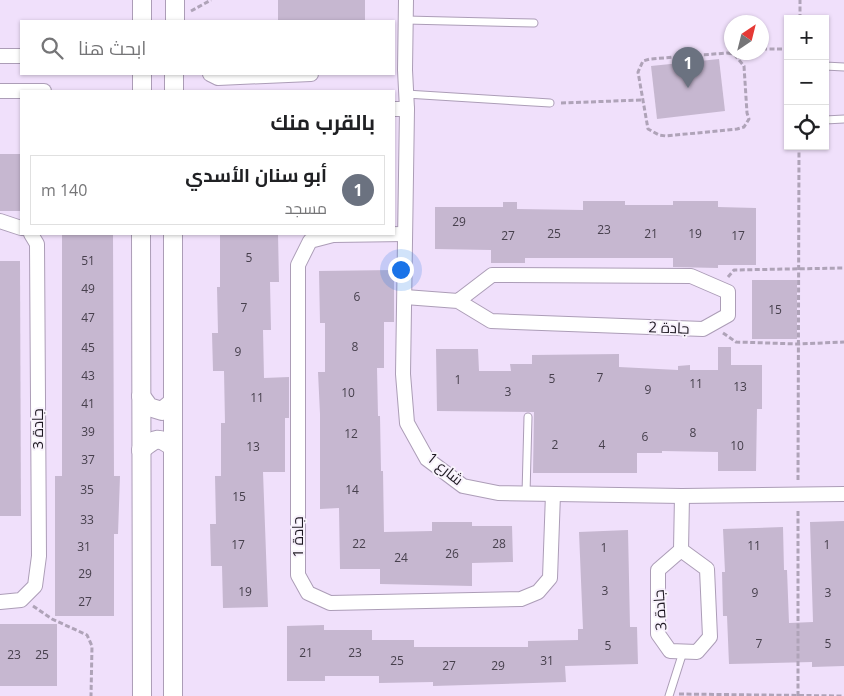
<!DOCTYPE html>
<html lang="ar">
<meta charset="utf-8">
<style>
body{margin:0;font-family:"Open Sans",Cairo,sans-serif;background:#f6f6f6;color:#202124;direction:rtl}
.controls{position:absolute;right:15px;top:15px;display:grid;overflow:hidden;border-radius:0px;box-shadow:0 1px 4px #0004}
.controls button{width:45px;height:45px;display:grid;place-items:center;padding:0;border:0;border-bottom:1px solid #e0e0e0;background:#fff;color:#202124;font:25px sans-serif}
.compass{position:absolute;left:724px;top:15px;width:45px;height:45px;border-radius:50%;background:#fff;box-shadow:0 1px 4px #0004;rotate:35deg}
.you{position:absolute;left:400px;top:269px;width:18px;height:18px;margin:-12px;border:4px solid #fff;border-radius:50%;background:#1a73e8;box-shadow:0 0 0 8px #1a73e833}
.badge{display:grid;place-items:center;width:32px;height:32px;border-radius:50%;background:#6b632f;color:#fff;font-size:16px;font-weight:700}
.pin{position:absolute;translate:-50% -41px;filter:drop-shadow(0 1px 2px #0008)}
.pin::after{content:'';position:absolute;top:26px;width:18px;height:15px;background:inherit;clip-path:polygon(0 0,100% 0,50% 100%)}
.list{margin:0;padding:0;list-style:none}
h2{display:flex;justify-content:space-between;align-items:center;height:65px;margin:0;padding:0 20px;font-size:21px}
h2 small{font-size:16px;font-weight:400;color:#757577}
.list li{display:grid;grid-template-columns:32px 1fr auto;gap:15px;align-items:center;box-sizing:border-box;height:70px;margin:0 10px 10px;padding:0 10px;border:1px solid #e0e0e0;border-radius:0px}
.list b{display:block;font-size:19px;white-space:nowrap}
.list p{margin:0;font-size:16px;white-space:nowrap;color:#757577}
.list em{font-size:16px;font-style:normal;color:#757577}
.icon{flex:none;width:28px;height:28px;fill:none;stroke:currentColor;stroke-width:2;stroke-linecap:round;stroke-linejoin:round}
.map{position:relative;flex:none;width:844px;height:696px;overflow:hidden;direction:ltr}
.search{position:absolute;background:#fff;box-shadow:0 1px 4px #0004;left:20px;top:20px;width:375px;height:55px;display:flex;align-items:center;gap:12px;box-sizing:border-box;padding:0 18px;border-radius:0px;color:#757577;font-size:19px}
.panel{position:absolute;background:#fff;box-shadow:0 1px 4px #0004;left:20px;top:90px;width:375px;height:145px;border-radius:0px;direction:rtl}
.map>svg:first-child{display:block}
.building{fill:#c6b7d0}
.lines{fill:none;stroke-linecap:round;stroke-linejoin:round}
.service-casing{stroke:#ac9db7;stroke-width:9}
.minor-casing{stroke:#ac9db7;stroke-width:16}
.tertiary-casing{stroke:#ac9db7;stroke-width:20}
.path{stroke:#afa3b8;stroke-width:3;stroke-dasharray:5 2.5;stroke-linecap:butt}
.service{stroke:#fff;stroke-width:7}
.minor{stroke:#fff;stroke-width:14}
.tertiary{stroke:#fff;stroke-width:18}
.labels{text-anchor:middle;stroke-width:4;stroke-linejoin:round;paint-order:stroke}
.number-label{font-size:12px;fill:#47404d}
.street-label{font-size:15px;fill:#1d1821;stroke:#f8f2fc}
</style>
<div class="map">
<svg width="844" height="696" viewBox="0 0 844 696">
<rect width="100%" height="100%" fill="#f0e0fb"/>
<g class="building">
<rect x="278" y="0" width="87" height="21"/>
<polygon points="719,59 725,111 657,119 651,66"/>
<rect x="0" y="154" width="21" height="57"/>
<polygon points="583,201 625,201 625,205 673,205 673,201 718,201 718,207 756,208 756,265 718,265 718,268 673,267 673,258 525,258 525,263 491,263 491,250 435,249 435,207 503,207 503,202 517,202 517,209 583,210"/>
<polygon points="62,234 113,234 114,476 120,476 118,534 114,534 114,616 55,616 55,476 62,476"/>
<polygon points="220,234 278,234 279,282 270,282 271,330 263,330 264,378 289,377 289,418 285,418 285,472 263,472 268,607 223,608 222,566 211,566 210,524 216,524 215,476 221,476 221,423 225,423 224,371 213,371 212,333 218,333 217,287 220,287"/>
<polygon points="0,261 20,261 21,516 0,516"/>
<polygon points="394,270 394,322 384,322 384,368 377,368 378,416 380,416 381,471 383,471 384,532 432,531 432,522 472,522 472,526 512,526 513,562 472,563 472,586 380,584 380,569 340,569 339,508 320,509 320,414 318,372 325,372 325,323 320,323 319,271"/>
<rect x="752" y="280" width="45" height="59"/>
<polygon points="718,347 731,347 731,365 762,365 762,409 757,409 756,471 718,471 718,452 662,451 662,453 637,453 637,473 533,473 534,412 437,411 436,349 478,349 479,371 511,371 510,364 532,364 532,355 619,354 619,367 678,370 678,366 690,365 690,370 718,370"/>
<polygon points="844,521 844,666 812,667 812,662 729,664 727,616 723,616 722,572 725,572 723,529 783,527 784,570 787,570 789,623 813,622 810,522"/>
<polygon points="628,530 630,627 637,627 638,664 565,666 566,682 433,686 433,682 379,683 379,676 325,676 325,681 287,681 287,626 324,625 324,630 372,630 372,640 414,640 414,647 528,647 528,641 578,640 578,629 583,629 579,532"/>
<rect x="0" y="624" width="57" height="62"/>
</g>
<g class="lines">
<defs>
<g id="service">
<polyline points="406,20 534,23"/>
<polyline points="825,66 844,67"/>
<polyline points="406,94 550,103"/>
<polyline points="825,120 844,119"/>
<polyline points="526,494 528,417"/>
<polyline points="669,696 683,652"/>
</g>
<g id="minor">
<polyline points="406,0 405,70 407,109 403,374 407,423 427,459 463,486 498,493 682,496 844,494"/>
<polyline points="0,56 21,56"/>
<polyline points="210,74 218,78 311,74"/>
<polyline points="0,91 44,91"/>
<polyline points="394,109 407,109"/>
<polyline points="0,221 21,228"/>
<polyline points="405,234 333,235 310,241 298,265 298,575 308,593 330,603 521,599 538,592 550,578 553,494"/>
<polyline points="405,297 458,301 491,321 703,329 728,315 728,292 691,276 492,275 458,301"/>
<polyline points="681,550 707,569 710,637 697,652 670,651 658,634 658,570 681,550 682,496"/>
<polyline points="0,602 21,600 35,586 39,556 37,244 31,234"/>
</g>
<g id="tertiary">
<polyline points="142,21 142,0"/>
<polyline points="175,21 175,0"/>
<polyline points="142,91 142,74"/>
<polyline points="174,91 174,74"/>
<polyline points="141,234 142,696"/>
<polyline points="173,234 173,696"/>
<polyline points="141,396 149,407 162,411 173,402"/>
<path d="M141,450c15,-12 16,-14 32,-3"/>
</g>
</defs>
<use href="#service" class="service-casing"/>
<use href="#minor" class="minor-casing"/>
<use href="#tertiary" class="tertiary-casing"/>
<g class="path">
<polyline points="191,11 211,0"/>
<polyline points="800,19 800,0"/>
<polyline points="762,49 788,49"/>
<polygon points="727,53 734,54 744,66 747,113 749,119 744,127 737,129 666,136 659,135 648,129 638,72 643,61 650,59"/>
<polyline points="738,58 747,52"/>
<polyline points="561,103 642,100"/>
<polyline points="728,277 734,270 844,268"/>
<polyline points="723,333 736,342 799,344 844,342"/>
<polyline points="798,480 799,146"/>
<polyline points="33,606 52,619 87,635 92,646 91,696"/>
<polyline points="679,694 844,696"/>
<polyline points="798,696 798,509"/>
</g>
<use href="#service" class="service"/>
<use href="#minor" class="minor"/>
<use href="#tertiary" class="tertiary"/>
</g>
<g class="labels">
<g class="number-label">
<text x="459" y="226">29</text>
<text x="604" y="234">23</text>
<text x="554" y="238">25</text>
<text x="651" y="238">21</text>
<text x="695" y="238">19</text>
<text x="508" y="240">27</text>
<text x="738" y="240">17</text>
<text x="249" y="262">5</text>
<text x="88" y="265">51</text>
<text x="88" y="293">49</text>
<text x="357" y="301">6</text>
<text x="244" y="312">7</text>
<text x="775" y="314">15</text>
<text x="88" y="322">47</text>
<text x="355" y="351">8</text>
<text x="88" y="352">45</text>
<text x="238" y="356">9</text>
<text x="88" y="380">43</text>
<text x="600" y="382">7</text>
<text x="552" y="383">5</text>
<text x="458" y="384">1</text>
<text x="696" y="388">11</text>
<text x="740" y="391">13</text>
<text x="648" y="394">9</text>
<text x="508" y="396">3</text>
<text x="348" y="397">10</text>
<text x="257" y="402">11</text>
<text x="88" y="408">41</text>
<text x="88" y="436">39</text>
<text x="693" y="437">8</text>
<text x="351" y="438">12</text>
<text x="645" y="441">6</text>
<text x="555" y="449">2</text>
<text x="602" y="449">4</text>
<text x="737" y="450">10</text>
<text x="253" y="451">13</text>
<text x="88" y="464">37</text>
<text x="87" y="494">35</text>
<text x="352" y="494">14</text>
<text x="239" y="501">15</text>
<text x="87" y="524">33</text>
<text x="359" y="548">22</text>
<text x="499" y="548">28</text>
<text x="238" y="549">17</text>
<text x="827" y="549">1</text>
<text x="754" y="550">11</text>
<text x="84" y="551">31</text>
<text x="604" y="552">1</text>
<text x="452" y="558">26</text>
<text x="401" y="562">24</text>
<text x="85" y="578">29</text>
<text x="605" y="595">3</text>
<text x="245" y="596">19</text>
<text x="755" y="597">9</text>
<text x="828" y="597">3</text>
<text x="85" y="606">27</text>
<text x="759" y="648">7</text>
<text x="828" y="648">5</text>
<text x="608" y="650">5</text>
<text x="306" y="657">21</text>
<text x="355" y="657">23</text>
<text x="14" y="659">23</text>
<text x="42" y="659">25</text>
<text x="397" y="665">25</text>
<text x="547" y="665">31</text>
<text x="449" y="670">27</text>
<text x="498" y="670">29</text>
</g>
<g class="street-label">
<text transform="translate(669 328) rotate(2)" y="5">جادة 2</text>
<text transform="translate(38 429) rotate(-90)" y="5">جادة 3</text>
<text transform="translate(445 469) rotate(39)" y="5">شارع 1</text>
<text transform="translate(298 537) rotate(-90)" y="5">جادة 1</text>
<text transform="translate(660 610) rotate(-94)" y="5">جادة 3</text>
</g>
</g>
</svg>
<div class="controls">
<button>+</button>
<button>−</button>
<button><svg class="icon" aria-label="locate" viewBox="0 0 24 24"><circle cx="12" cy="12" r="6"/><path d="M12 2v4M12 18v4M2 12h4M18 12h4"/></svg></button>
</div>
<svg class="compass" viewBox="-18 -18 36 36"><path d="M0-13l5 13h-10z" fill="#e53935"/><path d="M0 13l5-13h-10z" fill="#757577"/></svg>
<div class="you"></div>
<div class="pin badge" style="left:688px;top:88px;background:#6b7280">1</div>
<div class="search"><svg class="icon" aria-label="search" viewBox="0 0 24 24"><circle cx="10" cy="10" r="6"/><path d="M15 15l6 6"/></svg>ابحث هنا</div>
<section class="panel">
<h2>بالقرب منك<small></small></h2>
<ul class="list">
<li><span class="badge" style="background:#6b7280">1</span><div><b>أبو سنان الأسدي</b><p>مسجد</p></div><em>140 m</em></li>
</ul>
</section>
</div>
